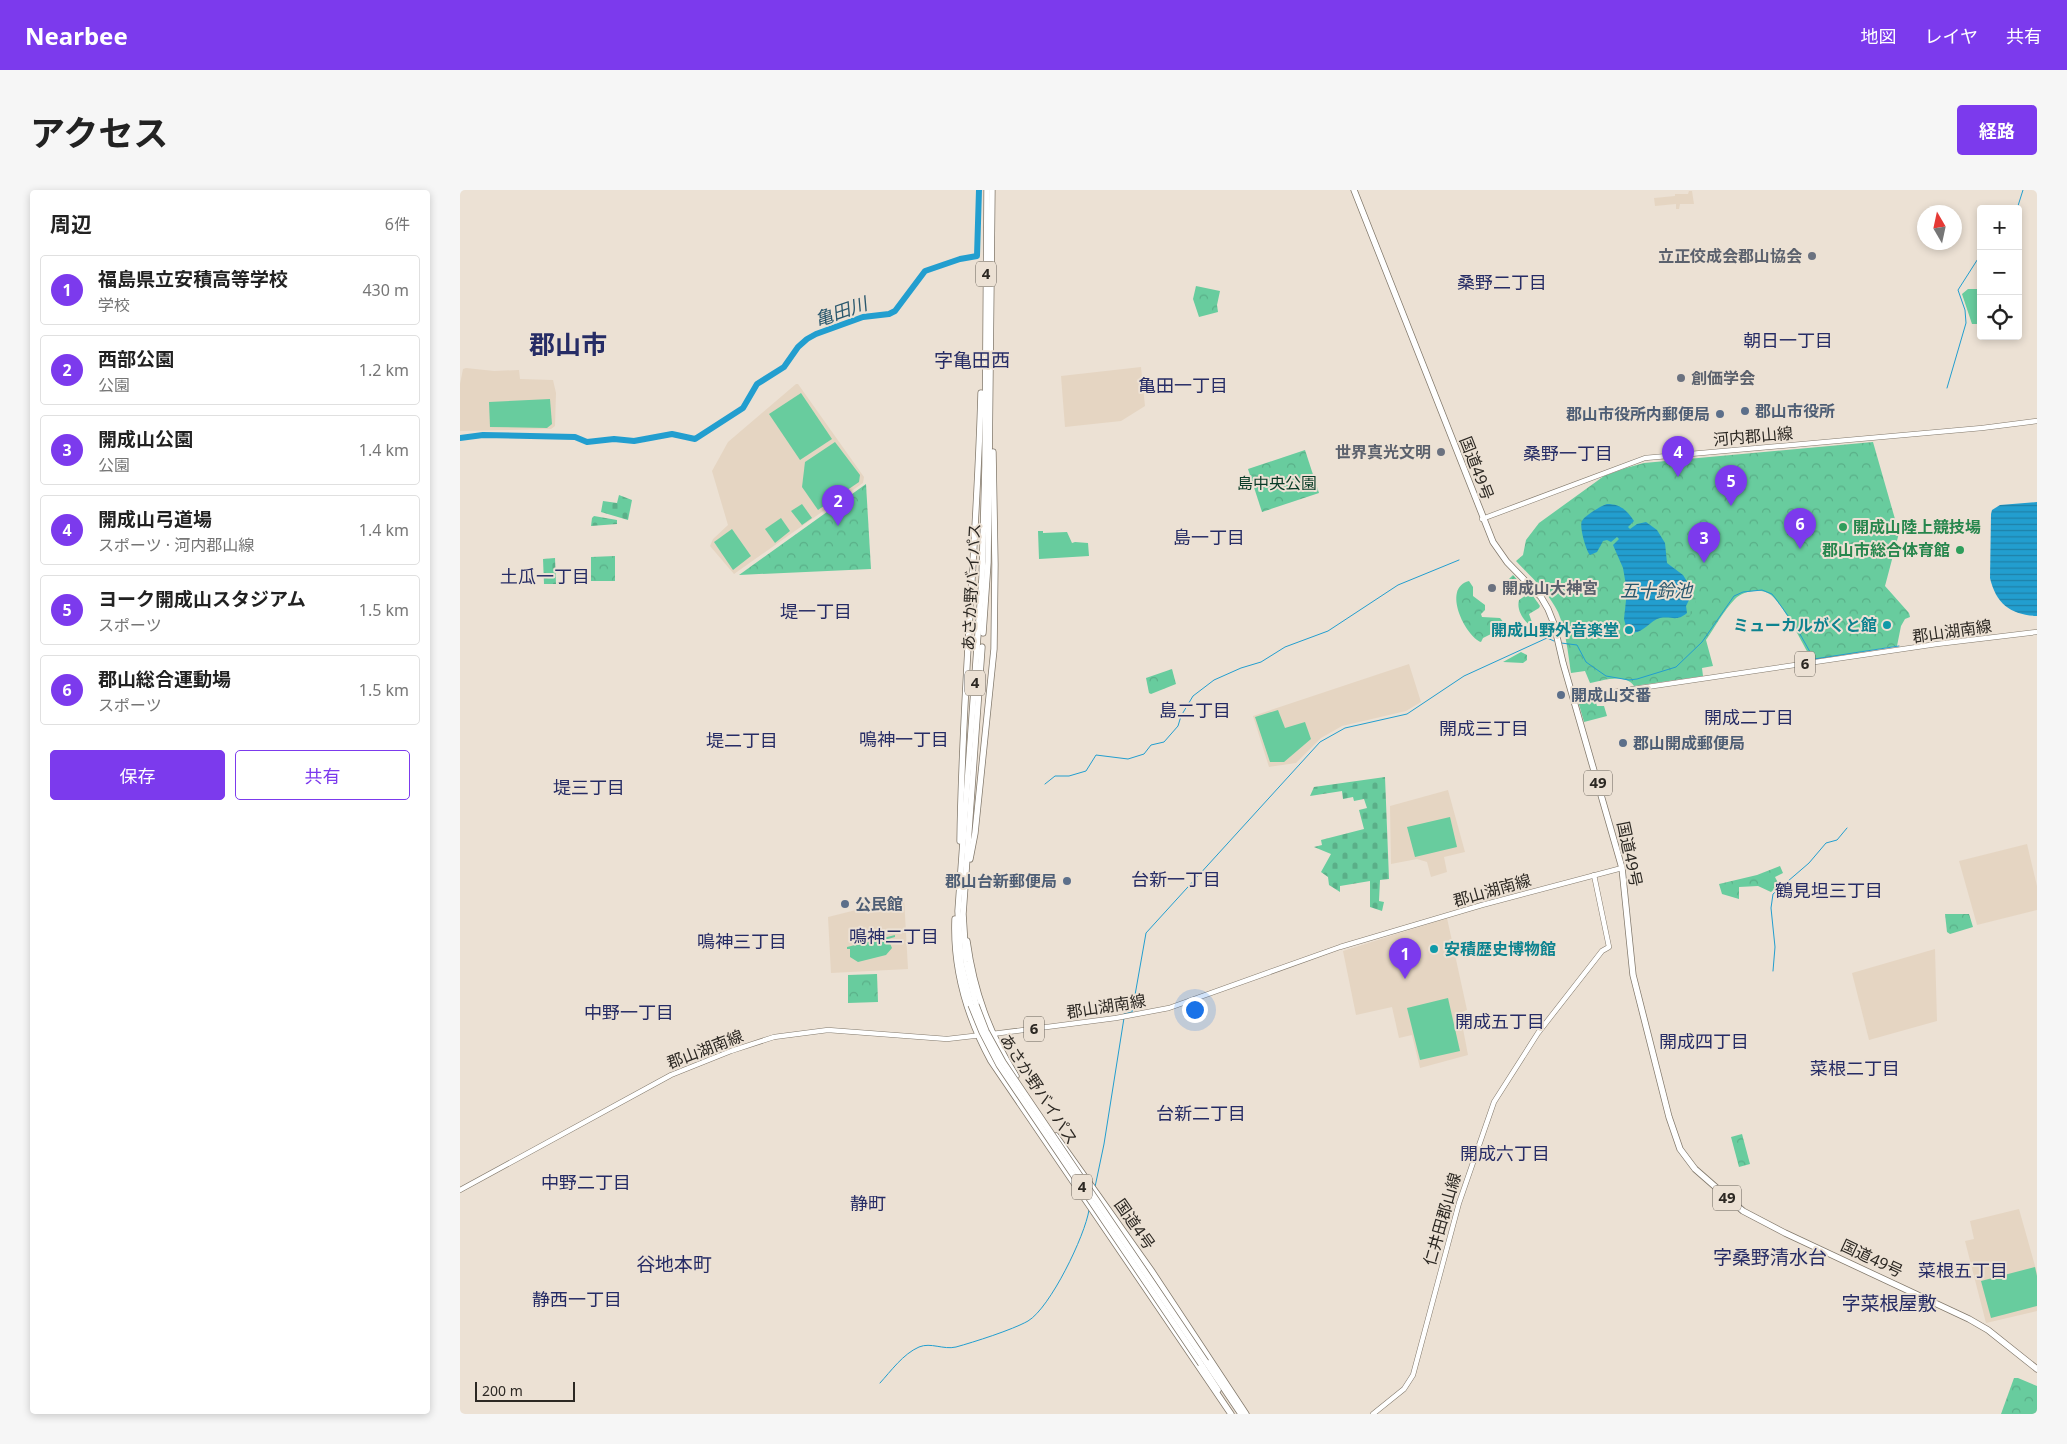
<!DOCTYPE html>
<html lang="ja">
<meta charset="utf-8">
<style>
body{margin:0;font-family:"Noto Sans","Noto Sans JP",sans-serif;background:#f6f6f6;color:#222}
.controls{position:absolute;right:15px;top:15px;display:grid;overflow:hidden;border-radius:5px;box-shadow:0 2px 8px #0003}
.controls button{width:45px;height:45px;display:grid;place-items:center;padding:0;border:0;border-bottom:1px solid #e0e0e0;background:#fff;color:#222;font:25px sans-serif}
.compass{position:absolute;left:1457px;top:15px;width:45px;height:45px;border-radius:50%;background:#fff;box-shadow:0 2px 8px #0003;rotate:351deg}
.scale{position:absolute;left:15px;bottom:12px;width:100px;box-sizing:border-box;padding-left:5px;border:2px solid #2c2823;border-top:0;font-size:14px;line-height:18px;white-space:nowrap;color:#2c2823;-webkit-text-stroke:4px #ece1d4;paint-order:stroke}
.you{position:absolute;left:734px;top:819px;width:18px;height:18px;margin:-12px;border:4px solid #fff;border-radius:50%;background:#1a73e8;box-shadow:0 0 0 8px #1a73e833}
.badge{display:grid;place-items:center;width:32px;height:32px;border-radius:50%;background:#7c3aed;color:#fff;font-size:16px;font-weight:700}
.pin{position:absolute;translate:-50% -41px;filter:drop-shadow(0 1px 2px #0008)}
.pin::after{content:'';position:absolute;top:26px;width:18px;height:15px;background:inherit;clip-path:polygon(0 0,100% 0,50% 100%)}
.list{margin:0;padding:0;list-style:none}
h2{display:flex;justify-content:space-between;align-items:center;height:65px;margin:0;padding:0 20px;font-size:21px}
h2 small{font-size:16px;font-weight:400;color:#767676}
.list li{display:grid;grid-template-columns:32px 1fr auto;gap:15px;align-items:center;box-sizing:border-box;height:70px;margin:0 10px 10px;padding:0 10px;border:1px solid #e0e0e0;border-radius:5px}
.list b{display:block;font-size:19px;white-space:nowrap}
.list p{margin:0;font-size:16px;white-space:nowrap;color:#767676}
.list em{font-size:16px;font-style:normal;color:#767676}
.actions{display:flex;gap:10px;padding:15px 20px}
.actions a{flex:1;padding:11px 0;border:1px solid #7c3aed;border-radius:5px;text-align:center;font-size:18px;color:#7c3aed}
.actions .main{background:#7c3aed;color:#fff}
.icon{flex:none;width:28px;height:28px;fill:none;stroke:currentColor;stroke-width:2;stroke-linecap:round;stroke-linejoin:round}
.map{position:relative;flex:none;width:1577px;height:1224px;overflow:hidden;border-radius:5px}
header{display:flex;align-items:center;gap:30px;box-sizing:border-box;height:70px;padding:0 25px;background:#7c3aed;color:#fff}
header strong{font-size:24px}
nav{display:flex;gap:28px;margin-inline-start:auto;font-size:18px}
.intro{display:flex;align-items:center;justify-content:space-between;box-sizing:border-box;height:120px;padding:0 30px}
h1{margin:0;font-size:35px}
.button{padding:12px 22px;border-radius:5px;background:#7c3aed;color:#fff;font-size:18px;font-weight:700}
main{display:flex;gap:30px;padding:0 30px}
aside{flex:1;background:#fff;border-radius:5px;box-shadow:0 2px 8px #0003}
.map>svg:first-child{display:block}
.built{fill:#e5d5c2}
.green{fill:#68cc9e}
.forest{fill:url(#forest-crowns)}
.wetland{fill:url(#wetland-marsh)}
.cemetery{fill:url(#cemetery-stones)}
.water{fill:url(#water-rules)}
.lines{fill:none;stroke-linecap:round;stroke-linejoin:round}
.stream{stroke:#229ecf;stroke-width:1}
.river{stroke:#229ecf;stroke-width:6}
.major-casing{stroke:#82796c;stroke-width:5.5}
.highway-casing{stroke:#82796c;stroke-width:7}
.major{stroke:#fff;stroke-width:4.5}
.highway{stroke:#fff;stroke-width:5.5}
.highway-bridge-casing{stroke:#82796c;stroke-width:7;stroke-linecap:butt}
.highway-bridge{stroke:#fff;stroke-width:5.5}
.worship-dot{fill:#6b7280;stroke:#ece1d4;stroke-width:2}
.service-dot{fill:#5c6f8a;stroke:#ece1d4;stroke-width:2}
.leisure-dot{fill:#2e9e5b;stroke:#ece1d4;stroke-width:2}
.culture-dot{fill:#0f9aa8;stroke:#ece1d4;stroke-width:2}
.labels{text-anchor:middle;stroke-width:4;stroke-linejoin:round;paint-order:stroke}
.shield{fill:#ece1d4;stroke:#666058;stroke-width:1}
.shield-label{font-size:15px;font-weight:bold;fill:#2c2823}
.worship-label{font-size:16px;font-weight:bold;fill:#5b616d;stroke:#ece1d4;text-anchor:end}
.service-label{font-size:16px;font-weight:bold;fill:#4e5e75;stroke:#ece1d4;text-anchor:start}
.street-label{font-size:16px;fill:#2c2823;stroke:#ece1d4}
.park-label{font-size:16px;fill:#093b27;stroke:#ece1d4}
.leisure-label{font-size:16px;font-weight:bold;fill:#27864d;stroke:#ece1d4;text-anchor:start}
.culture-label{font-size:16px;font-weight:bold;fill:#0d838f;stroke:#ece1d4;text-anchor:end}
.neighbourhood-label{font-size:18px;fill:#262c65;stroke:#ece1d4}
.water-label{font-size:18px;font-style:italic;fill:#2a586e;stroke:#ece1d4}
.quarter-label{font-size:19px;fill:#262c65;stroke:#ece1d4}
.town-label{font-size:26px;font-weight:bold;fill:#262c65;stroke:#ece1d4}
</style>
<header>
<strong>Nearbee</strong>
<nav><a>地図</a><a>レイヤ</a><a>共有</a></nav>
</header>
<div class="intro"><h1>アクセス</h1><a class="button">経路</a></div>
<main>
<aside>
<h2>周辺<small>6件</small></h2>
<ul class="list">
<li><span class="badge">1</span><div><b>福島県立安積高等学校</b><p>学校</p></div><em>430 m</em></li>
<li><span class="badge">2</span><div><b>西部公園</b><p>公園</p></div><em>1.2 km</em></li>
<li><span class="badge">3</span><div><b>開成山公園</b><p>公園</p></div><em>1.4 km</em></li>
<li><span class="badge">4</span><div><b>開成山弓道場</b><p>スポーツ · 河内郡山線</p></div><em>1.4 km</em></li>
<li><span class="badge">5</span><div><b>ヨーク開成山スタジアム</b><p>スポーツ</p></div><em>1.5 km</em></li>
<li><span class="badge">6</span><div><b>郡山総合運動場</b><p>スポーツ</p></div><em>1.5 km</em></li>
</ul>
<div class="actions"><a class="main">保存</a><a>共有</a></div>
</aside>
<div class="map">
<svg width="1577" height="1224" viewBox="0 0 1577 1224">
<defs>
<pattern id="forest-crowns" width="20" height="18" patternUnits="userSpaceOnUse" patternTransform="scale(1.25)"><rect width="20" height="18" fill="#68cc9e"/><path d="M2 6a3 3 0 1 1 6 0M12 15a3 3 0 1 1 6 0" fill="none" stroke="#5aaf88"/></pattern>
<pattern id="wetland-marsh" width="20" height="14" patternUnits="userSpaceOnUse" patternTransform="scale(1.25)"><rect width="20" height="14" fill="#68cc9e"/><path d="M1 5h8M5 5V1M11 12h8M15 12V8" fill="none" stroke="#5aaf88"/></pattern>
<pattern id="cemetery-stones" width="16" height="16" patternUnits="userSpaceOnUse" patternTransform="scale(1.25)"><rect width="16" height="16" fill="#68cc9e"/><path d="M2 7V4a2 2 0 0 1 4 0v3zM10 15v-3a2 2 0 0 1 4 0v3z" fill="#5aaf88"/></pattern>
<pattern id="water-rules" width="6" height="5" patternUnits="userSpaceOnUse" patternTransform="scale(1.25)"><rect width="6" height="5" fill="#229ecf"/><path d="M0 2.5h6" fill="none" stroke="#1e81a8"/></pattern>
</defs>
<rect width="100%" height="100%" fill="#ece1d4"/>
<g class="built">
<polygon points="1229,1 1232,1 1234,14 1220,14 1219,19 1216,19 1216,14 1195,16 1194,8 1215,6 1215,4 1228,4"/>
<polygon points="681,177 685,216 661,231 605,237 601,186"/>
<polygon points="6,178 34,181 59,180 60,189 93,190 96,203 95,236 91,239 0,241 0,194 3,179"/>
<polygon points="336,194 338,194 404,287 403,293 274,384 250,356 253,349 268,335 252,281 268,252"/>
<polygon points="949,474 961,512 946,521 882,536 861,548 836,573 809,577 793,526"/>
<polygon points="988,600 1005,662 984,667 987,682 971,687 967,672 957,669 931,674 930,616"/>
<polygon points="1567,654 1577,696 1577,720 1517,735 1499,671"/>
<polygon points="444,707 448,779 371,783 368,727 408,717 407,709"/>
<polygon points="987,728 1007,820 1000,823 1008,865 960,878 952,845 939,848 932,817 896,825 883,761"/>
<polygon points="1475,759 1477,831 1409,850 1392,783"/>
<polygon points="1559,1019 1577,1083 1577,1121 1526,1133 1505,1051 1514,1049 1510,1031"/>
</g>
<g class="green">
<polygon points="1508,99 1521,99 1521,143 1517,140 1518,134 1512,134 1502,104"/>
<polygon points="341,203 372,249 340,270 309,224"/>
<polygon points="90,209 92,234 87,238 30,237 29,212"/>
<polygon points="375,252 400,285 399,292 358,320 342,297 345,272"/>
<polygon points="342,314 352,328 342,335 331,321"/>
<polygon points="321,328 330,341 315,353 305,339"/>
<polygon points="272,339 291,366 273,380 254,352"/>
<polygon points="578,341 583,341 583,343 607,342 612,353 615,352 628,353 629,366 579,369"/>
<polygon points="818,520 825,538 845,532 851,549 824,572 810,572 795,527"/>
<polygon points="990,627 997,657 955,667 947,637"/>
<polygon points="435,745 435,747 428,749 432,758 426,765 398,772 390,767 390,759 387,759 387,757"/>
<polygon points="988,808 1000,861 960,870 947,818"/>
<polygon points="1575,1077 1577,1086 1577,1116 1531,1128 1521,1091"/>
</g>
<g class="forest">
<polygon points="736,96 760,101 757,115 758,122 739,127 733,109"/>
<path d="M1413,252l26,91 -14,53 24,27 1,4 -5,2 -4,7 -4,20 -85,14c-10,-17 -27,-53 -41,-65 -9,-8 -29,-4 -36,4 -11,11 -20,28 -29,41l7,26 -11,2 1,8 -69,10c-8,-13 -31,-6 -44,-3l-5,-12 -14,2c-3,-20 -5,-42 -13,-61 -10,-20 -27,-35 -42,-51l7,-6 3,-15 13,-17 65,-47 22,-8 18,-5z"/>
<polygon points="845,260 859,303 802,322 788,279"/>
<polygon points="406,294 411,379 279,385"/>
<polygon points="155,366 155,391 131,391 131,367"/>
<polygon points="1053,385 1065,398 1051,406 1050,402 1053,395 1049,389"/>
<path d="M1009,391l4,6v9l12,9v5l-4,4 1,3 18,1 5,6v3l-22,11 -2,4c-15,-5 -40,-54 -12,-61z"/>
<path d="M1068,404l5,2 7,10 -1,2 -10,6 5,14c-9,-5 -18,-17 -15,-28z"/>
<polygon points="1061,462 1067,465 1067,470 1063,473 1043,472"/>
<polygon points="712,479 716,494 691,504 689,503 686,488"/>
<polygon points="1134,506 1137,516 1144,516 1147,526 1124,532 1118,511 1118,509"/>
<polygon points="1320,676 1323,683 1315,687 1319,695 1311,702 1298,696 1279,697 1279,709 1262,704 1259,694 1297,685"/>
<polygon points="1485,724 1509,724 1513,737 1490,744 1487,742"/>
<polygon points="417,784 418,812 388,813 388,785"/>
<polygon points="1282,944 1290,974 1279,977 1271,947"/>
<polygon points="1554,1188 1558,1188 1577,1196 1577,1224 1541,1224"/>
</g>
<path class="wetland" d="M1231,398c7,9 6,21 -2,29l-9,2 7,-6 -1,-3 2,-20z"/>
<g class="cemetery">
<polygon points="159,305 172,310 168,330 141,322 143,311 157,313"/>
<polygon points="134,326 157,330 157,334 131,336 132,328"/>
<polygon points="95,368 96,394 84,394 83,369"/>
<polygon points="925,587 929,689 920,690 919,711 924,712 922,721 910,717 910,691 880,696 880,702 869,695 868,687 861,682 871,664 854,657 862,655 861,650 904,639 899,620 907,618 904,609 894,611 893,607 883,609 882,601 850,606 854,597"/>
</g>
<g class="water">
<path d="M1577,312v114c-26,-1 -41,-12 -47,-38l1,-64 1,-4 8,-5z"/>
<path d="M1147,314c13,0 20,6 27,17l-6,6 2,2 7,-5 9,-2 11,8 8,13 2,20 16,12 8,13 -2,2 1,2 -2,6 1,2 -3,6 1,7c-11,9 -14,3 -27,5 -12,3 -20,21 -33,12l-3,-11 3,-28 -4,-23 -10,-23 6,-6 -2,-2 -6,5 -4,-2 -4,1 -6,11 -7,3c-4,-4 -11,-29 -8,-34 3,-6 21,-16 25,-17z"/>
</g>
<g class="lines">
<g class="stream">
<polyline points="1557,19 1563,0"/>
<polyline points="1487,198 1506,133 1505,120 1498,100 1521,64"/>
<polyline points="1101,453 1117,455 1126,472 1146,486 1169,490 1177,489 1216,477 1242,452 1274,406 1283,402 1302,400 1312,404 1316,409 1336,437 1354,469 1439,456"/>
<polyline points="585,594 595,586 609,586 626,581 636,565 668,569 684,564 691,555 704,552 718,536 721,526 733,506 754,490 781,478 801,472 825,457 868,441 938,395 999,370"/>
<polyline points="1313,781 1315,757 1311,718 1313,704 1349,673 1366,653 1377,650 1387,638"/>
<polyline points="664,824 672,822 686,743 860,552 885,538 947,524 1004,486 1087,448 1094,451"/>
<polyline points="635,997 644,954 664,828"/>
<path d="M420,1193c11,-12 23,-29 39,-36 12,-5 24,3 37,0 18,-5 56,-17 72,-26 22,-13 57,-85 61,-111"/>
</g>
<polyline class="river" points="0,248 23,245 115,247 127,252 154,249 174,251 212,244 235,249 283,218 297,194 324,177 338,157 347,149 356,144 403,127 429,124 435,121 465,81 500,69 517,66 519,0"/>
<defs>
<g id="major">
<polyline points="1022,329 1185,268 1522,238 1577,231"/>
<polyline points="1113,508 1477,454 1577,442"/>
<polyline points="532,844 656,828 709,818 880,757 1022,715 1162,678"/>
<polyline points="0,1000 211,885 271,861 314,847 368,840 487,849 522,845"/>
<polyline points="913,1224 944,1199 953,1185 999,1013 1034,912 1078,843 1142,761 1149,757 1134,685"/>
</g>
<g id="highway">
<polyline points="894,0 1033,352 1047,372 1081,407 1088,419 1094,434 1103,473 1162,678 1173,785 1209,927 1220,959 1235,979 1283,1021 1325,1043 1509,1129 1528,1140 1577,1179"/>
<polyline points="523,443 528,372 532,0"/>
<path d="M500,651c2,-150 17,-299 21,-448"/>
<polyline points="510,669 515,643 534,459 535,374 533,262"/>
<path d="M495,729c-2,51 12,98 36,142l240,353"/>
<path d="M507,751c7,51 22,92 49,135"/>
<polyline points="511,815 501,773 498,721 522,388 525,276 527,0"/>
<polyline points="516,815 506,772 503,724 522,457"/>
<polyline points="596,946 691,1080 786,1224"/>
<polyline points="746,1172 781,1224"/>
<polyline points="741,1174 758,1200"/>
</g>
</defs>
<use href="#major" class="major-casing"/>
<use href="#highway" class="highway-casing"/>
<use href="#major" class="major"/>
<use href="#highway" class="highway"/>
<defs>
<g id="highway-bridge">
<polyline points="511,815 522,842 539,875 741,1174"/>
<polyline points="516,815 526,841 543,872 746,1172"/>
</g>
</defs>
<use href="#highway-bridge" class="highway-bridge-casing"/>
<use href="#highway-bridge" class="highway-bridge"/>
</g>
<g class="worship-dot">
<circle cx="1352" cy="66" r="5"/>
<circle cx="1221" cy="188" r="5"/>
<circle cx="981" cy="262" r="5"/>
<circle cx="1032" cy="398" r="5"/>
</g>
<g class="service-dot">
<circle cx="1285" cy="221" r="5"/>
<circle cx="1260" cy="224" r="5"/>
<circle cx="1101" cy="505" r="5"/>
<circle cx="1163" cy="553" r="5"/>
<circle cx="607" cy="691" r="5"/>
<circle cx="385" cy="714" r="5"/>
</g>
<g class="leisure-dot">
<circle cx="1383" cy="337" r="5"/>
<circle cx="1500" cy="360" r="5"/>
</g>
<g class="culture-dot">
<circle cx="1427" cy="435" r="5"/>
<circle cx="1169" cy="440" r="5"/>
<circle cx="974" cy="759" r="5"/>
</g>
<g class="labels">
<g class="shield">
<rect x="516" y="71.5" width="20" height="25" rx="4"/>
<rect x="1335" y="461.5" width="20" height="25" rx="4"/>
<rect x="505" y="480.5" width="20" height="25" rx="4"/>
<rect x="1124" y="580.5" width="28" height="25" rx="4"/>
<rect x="564" y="826.5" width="20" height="25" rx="4"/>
<rect x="612" y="984.5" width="20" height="25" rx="4"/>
<rect x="1253" y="995.5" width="28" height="25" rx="4"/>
</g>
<g class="shield-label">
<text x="526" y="89">4</text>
<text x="1345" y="479">6</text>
<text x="515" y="498">4</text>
<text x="1138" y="598">49</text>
<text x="574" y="844">6</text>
<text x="622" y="1002">4</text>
<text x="1267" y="1013">49</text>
</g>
<g class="worship-label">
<text x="1342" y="72">立正佼成会郡山協会</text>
<text x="1231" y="194" text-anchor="start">創価学会</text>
<text x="971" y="268">世界真光文明</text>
<text x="1042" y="404" text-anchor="start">開成山大神宮</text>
</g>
<g class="service-label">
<text x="1295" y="227">郡山市役所</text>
<text x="1250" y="230" text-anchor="end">郡山市役所内郵便局</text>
<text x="1111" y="511">開成山交番</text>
<text x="1173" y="559">郡山開成郵便局</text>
<text x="597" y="697" text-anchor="end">郡山台新郵便局</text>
<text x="395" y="720">公民館</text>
</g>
<g class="street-label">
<text transform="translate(1293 246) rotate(-5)" y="6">河内郡山線</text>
<text transform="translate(1017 278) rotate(69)" y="6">国道49号</text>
<text transform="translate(511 397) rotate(-87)" y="6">あさか野バイパス</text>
<text transform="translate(1492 441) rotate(-8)" y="6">郡山湖南線</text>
<text transform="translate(1170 664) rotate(78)" y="6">国道49号</text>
<text transform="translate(1032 700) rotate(-16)" y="6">郡山湖南線</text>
<text transform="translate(646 816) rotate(-9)" y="6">郡山湖南線</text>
<text transform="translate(245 859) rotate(-21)" y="6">郡山湖南線</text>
<text transform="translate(579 899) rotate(57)" y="6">あさか野バイパス</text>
<text transform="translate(982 1029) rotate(-74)" y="6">仁井田郡山線</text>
<text transform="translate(675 1034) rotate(55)" y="6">国道4号</text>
<text transform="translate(1412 1068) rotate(25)" y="6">国道49号</text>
</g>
<g class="park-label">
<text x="817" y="299">島中央公園</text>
</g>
<g class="leisure-label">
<text x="1393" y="343">開成山陸上競技場</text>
<text x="1490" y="366" text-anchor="end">郡山市総合体育館</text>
</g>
<g class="culture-label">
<text x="1417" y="441">ミューカルがくと館</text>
<text x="1159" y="446">開成山野外音楽堂</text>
<text x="984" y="765" text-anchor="start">安積歴史博物館</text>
</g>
<g class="neighbourhood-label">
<text x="1042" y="99">桑野二丁目</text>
<text x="1328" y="157">朝日一丁目</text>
<text x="723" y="202">亀田一丁目</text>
<text x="1108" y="270">桑野一丁目</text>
<text x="749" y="354">島一丁目</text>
<text x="85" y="393">土瓜一丁目</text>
<text x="356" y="428">堤一丁目</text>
<text x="735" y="527">島二丁目</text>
<text x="1289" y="534">開成二丁目</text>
<text x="1024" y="545">開成三丁目</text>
<text x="444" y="556">鳴神一丁目</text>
<text x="282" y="557">堤二丁目</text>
<text x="129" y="604">堤三丁目</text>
<text x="716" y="696">台新一丁目</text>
<text x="1369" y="707">鶴見坦三丁目</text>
<text x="434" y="753">鳴神二丁目</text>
<text x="282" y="758">鳴神三丁目</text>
<text x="169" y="829">中野一丁目</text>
<text x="1040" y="838">開成五丁目</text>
<text x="1244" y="858">開成四丁目</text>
<text x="1395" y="885">菜根二丁目</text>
<text x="741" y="930">台新二丁目</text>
<text x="1045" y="970">開成六丁目</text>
<text x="126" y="999">中野二丁目</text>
<text x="408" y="1020">静町</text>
<text x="1503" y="1087">菜根五丁目</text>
<text x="117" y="1116">静西一丁目</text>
</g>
<g class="water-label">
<text transform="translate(381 122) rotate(-19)" y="6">亀田川</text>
<text x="1196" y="407">五十鈴池</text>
</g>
<g class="quarter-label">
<text x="512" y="177">字亀田西</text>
<text x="1310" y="1074">字桑野清水台</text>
<text x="214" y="1081">谷地本町</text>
<text x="1429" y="1120">字菜根屋敷</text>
</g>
<g class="town-label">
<text x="108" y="164">郡山市</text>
</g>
</g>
</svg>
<div class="controls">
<button>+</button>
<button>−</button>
<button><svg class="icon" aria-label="locate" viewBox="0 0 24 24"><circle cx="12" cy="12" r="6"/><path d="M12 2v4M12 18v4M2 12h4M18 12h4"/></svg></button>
</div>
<svg class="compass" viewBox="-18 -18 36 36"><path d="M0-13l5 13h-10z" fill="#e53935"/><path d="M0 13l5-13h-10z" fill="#767676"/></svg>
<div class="scale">200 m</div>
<div class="you"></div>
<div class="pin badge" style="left:945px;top:789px">1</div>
<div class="pin badge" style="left:378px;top:336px">2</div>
<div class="pin badge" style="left:1244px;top:373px">3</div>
<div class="pin badge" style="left:1218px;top:287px">4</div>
<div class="pin badge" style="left:1271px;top:316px">5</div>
<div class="pin badge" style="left:1340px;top:359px">6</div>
</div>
</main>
